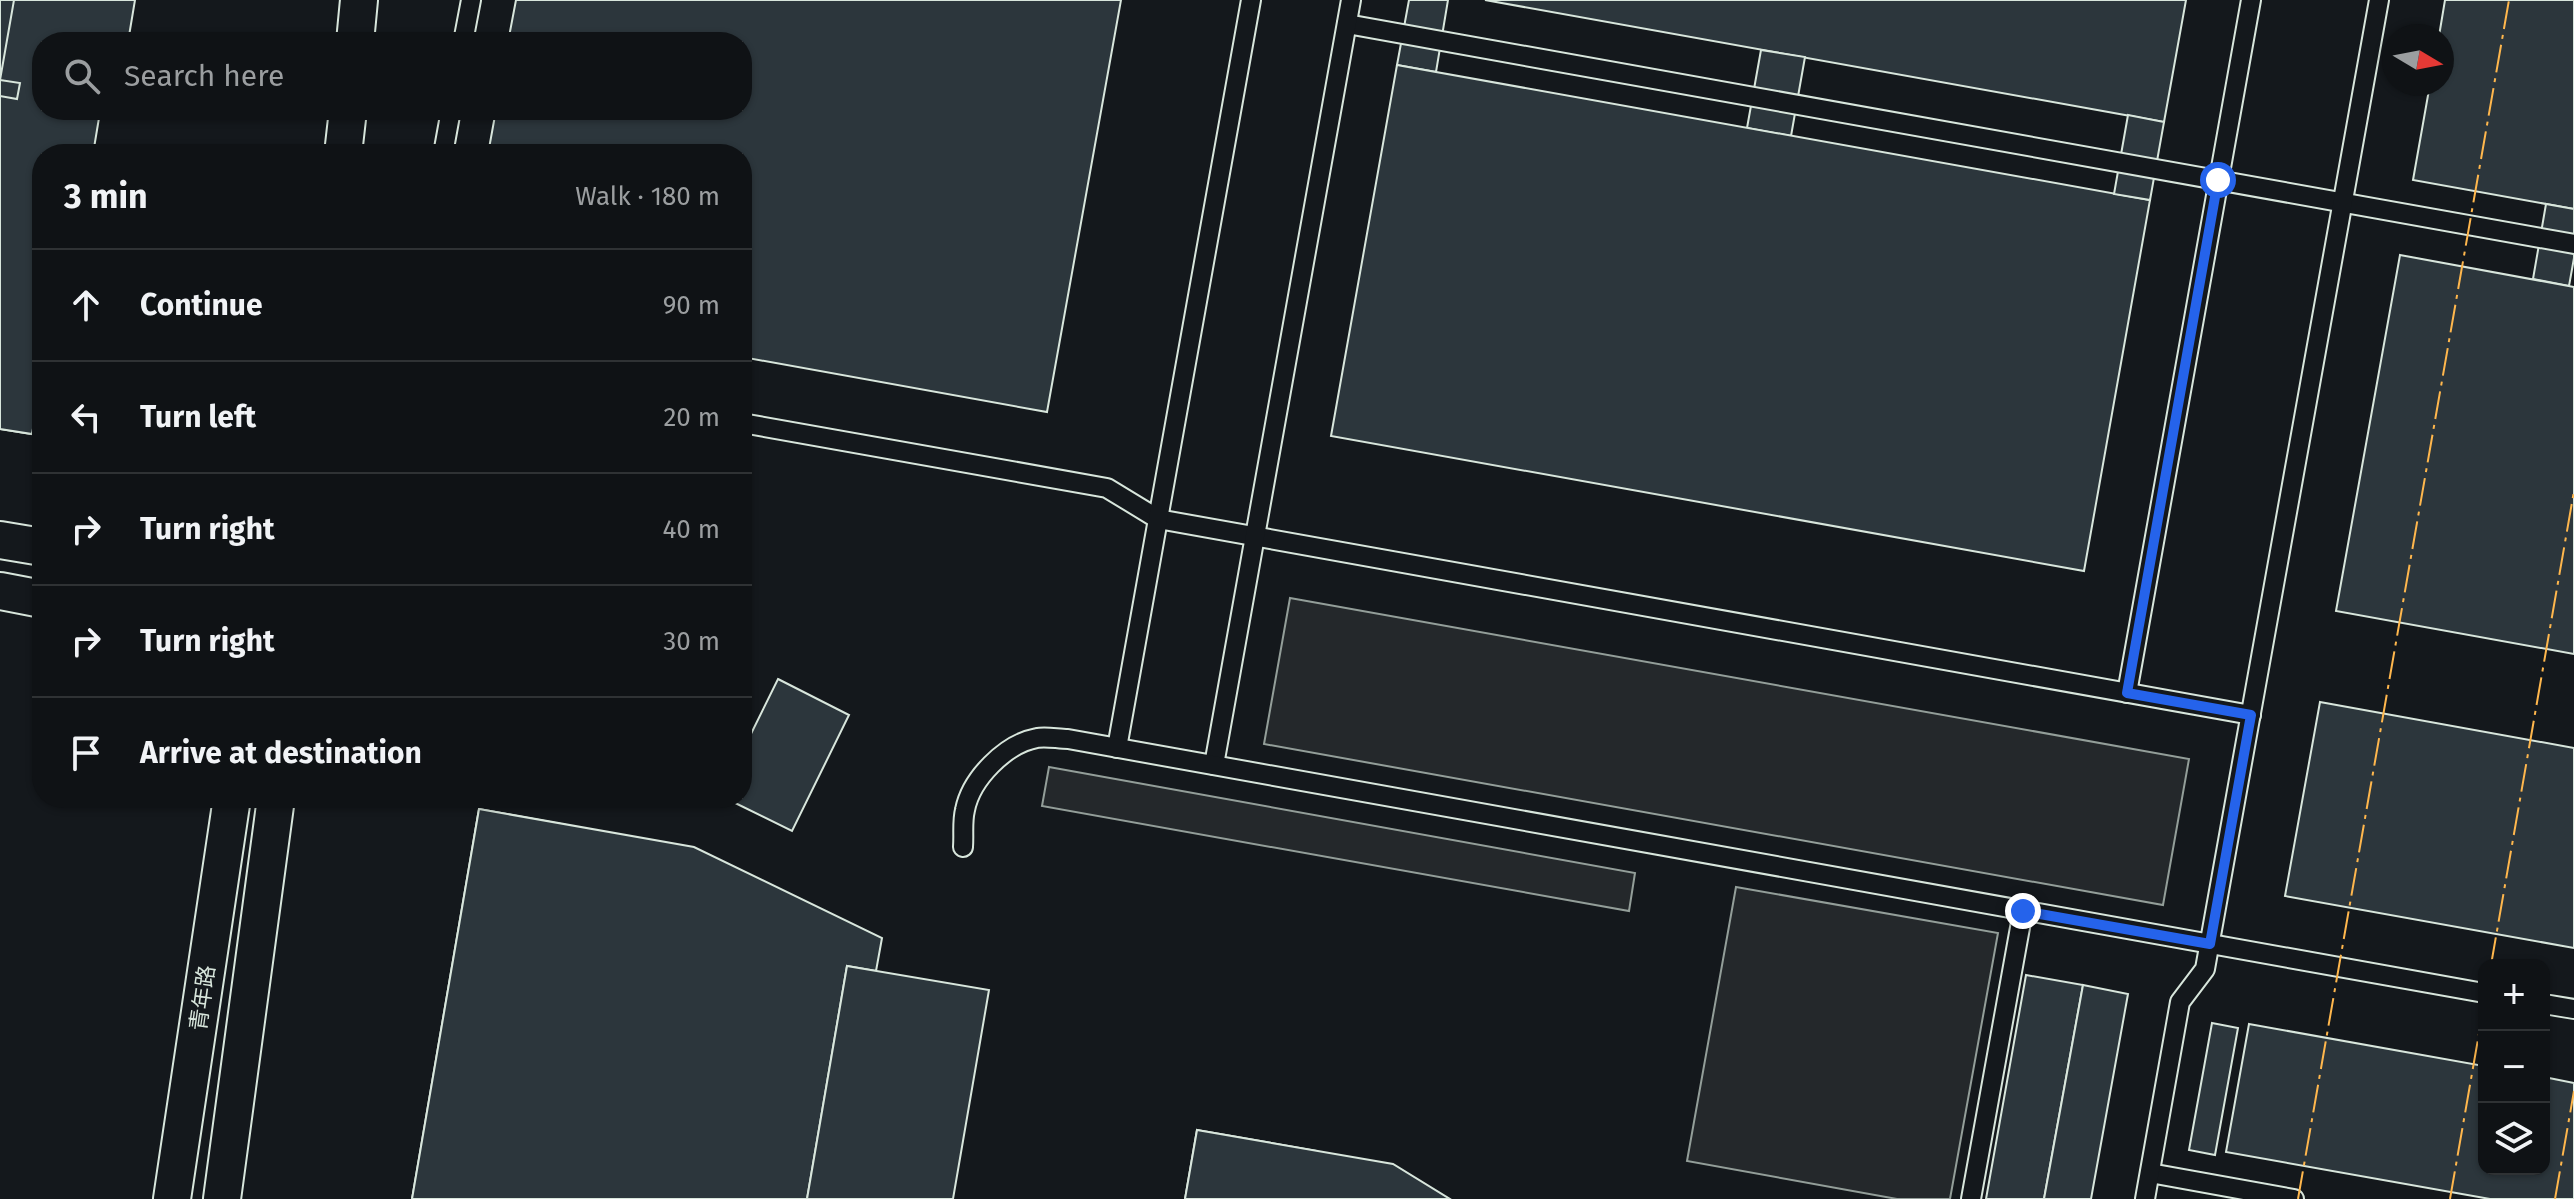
<!DOCTYPE html>
<meta charset="utf-8">
<style>
body{margin:0;font-family:"Fira Sans","Noto Sans SC",sans-serif;background:#1d2022;color:#f1f3f6}
.controls{position:absolute;right:24px;bottom:24px;display:grid;overflow:hidden;border-radius:16px;box-shadow:0 2px 6px #0004}
.controls button{width:72px;height:72px;display:grid;place-items:center;padding:0;border:0;border-bottom:2px solid #2f3234;background:#0f1215;color:#f1f3f6;font:40px sans-serif}
.compass{position:absolute;left:2382px;top:24px;width:72px;height:72px;border-radius:50%;background:#0f1215;box-shadow:0 2px 6px #0004;rotate:100deg}
.stop{position:absolute;width:24px;height:24px;margin:-18px;border:6px solid #2563eb;border-radius:50%;background:#fff}
.stop.end{background:#2563eb;border-color:#fff;box-shadow:0 2px 8px #0008}
.list{margin:0;padding:0;list-style:none}
h2{display:flex;justify-content:space-between;align-items:center;height:104px;margin:0;padding:0 32px;font-size:34px}
h2 small{font-size:26px;font-weight:400;color:#9b9ea0}
.list li{display:grid;grid-template-columns:52px 1fr auto;gap:24px;align-items:center;box-sizing:border-box;height:112px;padding:0 32px;border-top:2px solid #2f3234}
.list b{display:block;font-size:30px;white-space:nowrap}
.list em{font-size:26px;font-style:normal;color:#9b9ea0}
.icon{flex:none;width:44px;height:44px;fill:none;stroke:currentColor;stroke-width:2;stroke-linecap:round;stroke-linejoin:round}
.map{position:relative;flex:none;width:2574px;height:1199px;overflow:hidden}
.search{position:absolute;background:#0f1215;box-shadow:0 2px 6px #0004;left:32px;top:32px;width:720px;height:88px;display:flex;align-items:center;gap:20px;box-sizing:border-box;padding:0 28px;border-radius:32px;color:#9b9ea0;font-size:30px}
.panel{position:absolute;background:#0f1215;box-shadow:0 2px 6px #0004;left:32px;top:144px;width:720px;height:664px;border-radius:32px}
.map>svg:first-child{display:block}
.parking{fill:#24282b;stroke:#939e99;stroke-width:2}
.building{fill:#2c363c;stroke:#d8e6dc;stroke-width:2}
.lines{fill:none;stroke-linecap:round;stroke-linejoin:round}
.lane-casing{stroke:#d8e6dc;stroke-width:22}
.street-casing{stroke:#d8e6dc;stroke-width:40}
.lane{stroke:#14181c;stroke-width:18}
.street{stroke:#14181c;stroke-width:36}
.power{stroke:#ffb74d;stroke-width:2;stroke-dasharray:28 6 4 6;stroke-linecap:butt}
.route{stroke:#2563eb;stroke-width:10}
.labels{text-anchor:middle;stroke-width:6;stroke-linejoin:round;paint-order:stroke}
.street-label{font-size:22px;fill:#d8e6dc;stroke:#14181c}
</style>
<div class="map">
<svg width="2574" height="1199" viewBox="0 0 2574 1199">
<rect width="100%" height="100%" fill="#14181c"/>
<g class="parking">
<polygon points="1290,598 2189,759 2163,905 1264,744"/>
<polygon points="1049,767 1635,873 1629,911 1042,806"/>
<polygon points="1736,887 1998,933 1950,1199 1897,1199 1687,1161"/>
</g>
<g class="building">
<polygon points="0,0 107,0 99,42 42,42 42,110 88,110 80,154 42,154 42,379 32,434 0,429"/>
<polygon points="14,0 135,0 128,42 42,42 42,110 100,112 93,154 42,154 42,379 32,434 0,429 0,96 17,99 20,83 0,80"/>
<polygon points="516,0 1121,0 1047,412 742,357 742,154 488,154 496,110 742,110 742,42 508,42"/>
<polygon points="1409,0 1448,0 1436,72 1397,65"/>
<polygon points="1485,0 2186,0 2164,122"/>
<polygon points="2445,0 2574,0 2574,209 2413,180 2430,84 2442,84 2442,36 2439,36"/>
<polygon points="1761,50 1805,57 1791,136 1747,128"/>
<polygon points="1397,65 2150,200 2084,571 1331,436"/>
<polygon points="2128,115 2164,122 2150,200 2114,194"/>
<polygon points="2546,204 2574,209 2574,258 2569,286 2533,279"/>
<polygon points="2400,255 2574,287 2574,654 2336,611"/>
<polygon points="778,679 849,715 792,831 725,798 742,798 742,752"/>
<polygon points="2320,702 2574,748 2574,948 2285,896"/>
<polygon points="479,809 567,825 559,869 618,878 602,972 543,963 523,1081 579,1090 563,1183 507,1173 502,1199 412,1199"/>
<polygon points="479,809 694,847 882,938 876,971 847,966 807,1199 412,1199"/>
<polygon points="847,966 989,990 953,1199 807,1199"/>
<polygon points="2026,975 2083,985 2044,1199 1986,1199"/>
<polygon points="2083,985 2128,994 2091,1199 2044,1199"/>
<polygon points="2212,1023 2238,1028 2215,1155 2189,1150"/>
<polygon points="2249,1024 2484,1066 2484,1169 2544,1169 2544,1077 2574,1083 2574,1199 2490,1199 2226,1152"/>
<polygon points="1197,1130 1317,1151 1310,1195 1334,1199 1185,1199"/>
<polygon points="1197,1130 1393,1164 1450,1199 1185,1199"/>
</g>
<g class="lines">
<defs>
<g id="lane">
<polyline points="1347,24 2574,244"/>
<polyline points="463,42 471,0"/>
<polyline points="443,154 451,110"/>
<polyline points="742,423 1107,488 1158,519 2251,715"/>
<polyline points="2127,693 2251,0"/>
<polyline points="1117,748 1251,0"/>
<polyline points="1214,765 1351,0"/>
<path d="M963,847c1,-12 -1,-25 2,-37 6,-31 40,-66 72,-72 9,-2 21,1 31,1l1416,254"/>
<polyline points="2544,1004 2574,1009"/>
<polyline points="2150,1173 2294,1199"/>
<polyline points="1971,1199 2023,911"/>
<polyline points="2145,1199 2180,1002 2205,969 2379,0"/>
</g>
<g id="street">
<polyline points="355,42 359,0"/>
<polyline points="343,154 348,110"/>
<polyline points="0,540 42,547"/>
<polyline points="0,591 42,599"/>
<polyline points="172,1199 232,798"/>
<polyline points="222,1199 276,798"/>
</g>
</defs>
<use href="#lane" class="lane-casing"/>
<use href="#street" class="street-casing"/>
<use href="#lane" class="lane"/>
<use href="#street" class="street"/>
<g class="power">
<polyline points="2491,965 2574,491"/>
<polyline points="2298,1199 2509,0"/>
<polyline points="2450,1199 2484,1005"/>
<polyline points="2555,1199 2574,1091"/>
</g>
</g>
<g class="lines">
<polyline class="route" points="2023,911 2210,944 2251,715 2127,693 2218,180"/>
</g>
<g class="labels">
<g class="street-label">
<text transform="translate(202 998) rotate(-82)" y="8">青年路</text>
</g>
</g>
</svg>
<div class="controls">
<button>+</button>
<button>−</button>
<button><svg class="icon" aria-label="layers" viewBox="0 0 24 24"><path d="M12 4l9 5-9 5-9-5zM3 14l9 5 9-5"/></svg></button>
</div>
<svg class="compass" viewBox="-18 -18 36 36"><path d="M0-13l5 13h-10z" fill="#e53935"/><path d="M0 13l5-13h-10z" fill="#9b9ea0"/></svg>
<div class="stop" style="left:2218px;top:180px"></div>
<div class="stop end" style="left:2023px;top:911px"></div>
<div class="search"><svg class="icon" aria-label="search" viewBox="0 0 24 24"><circle cx="10" cy="10" r="6"/><path d="M15 15l6 6"/></svg>Search here</div>
<section class="panel">
<h2>3 min<small>Walk · 180 m</small></h2>
<ul class="list">
<li><svg class="icon" aria-label="ahead" viewBox="0 0 24 24"><path d="M12 20V5M6 11l6-6 6 6"/></svg><div><b>Continue</b></div><em>90 m</em></li>
<li><svg class="icon" aria-label="left" viewBox="0 0 24 24"><path d="M17 20v-9H6M10 6l-5 5 5 5"/></svg><div><b>Turn left</b></div><em>20 m</em></li>
<li><svg class="icon" aria-label="right" viewBox="0 0 24 24"><path d="M7 20v-9h11M14 6l5 5-5 5"/></svg><div><b>Turn right</b></div><em>40 m</em></li>
<li><svg class="icon" aria-label="right" viewBox="0 0 24 24"><path d="M7 20v-9h11M14 6l5 5-5 5"/></svg><div><b>Turn right</b></div><em>30 m</em></li>
<li><svg class="icon" aria-label="arrive" viewBox="0 0 24 24"><path d="M6 21V4h12l-3 4 3 4H6"/></svg><div><b>Arrive at destination</b></div></li>
</ul>
</section>
</div>
